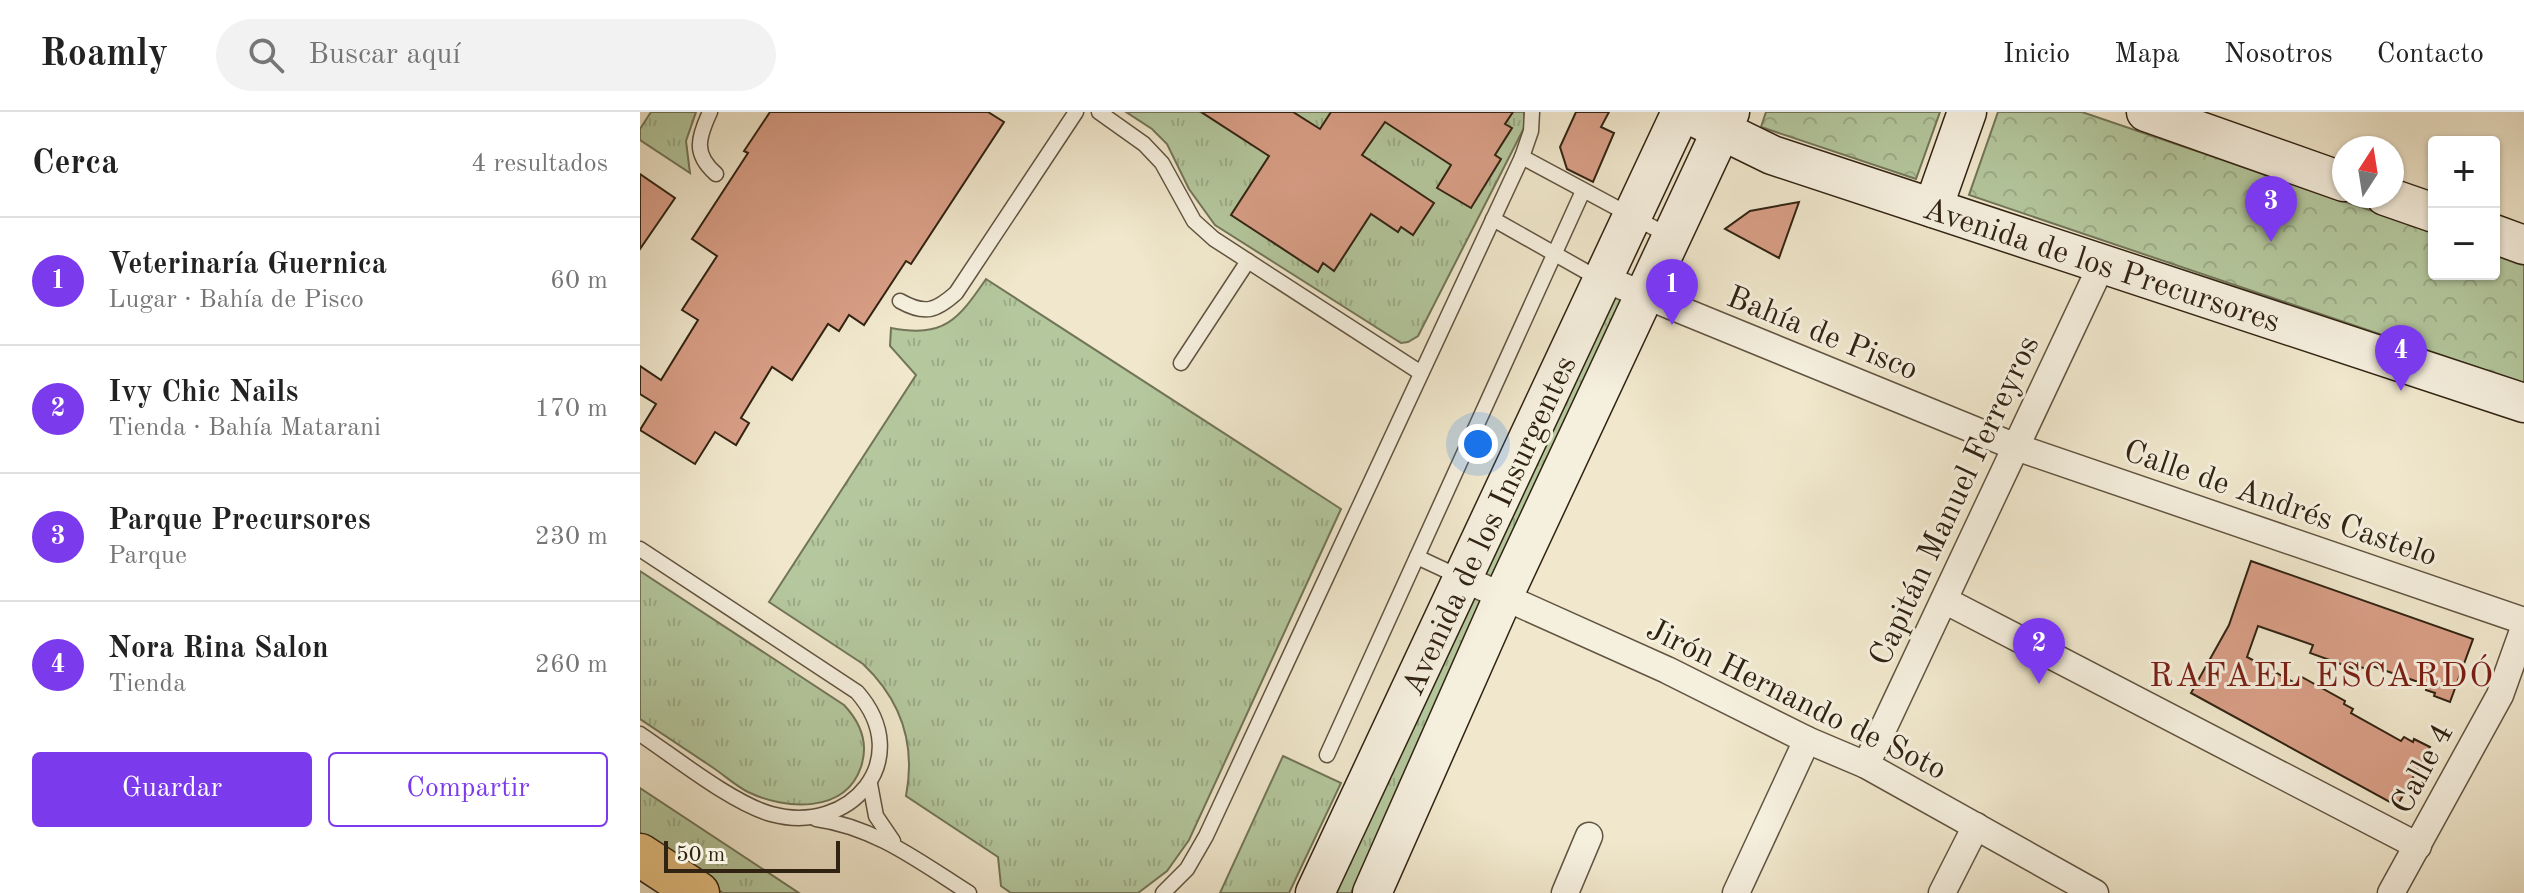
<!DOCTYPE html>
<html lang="es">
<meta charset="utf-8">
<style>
body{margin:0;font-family:"Old Standard TT",serif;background:#f2f2f2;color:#222}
.controls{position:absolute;right:24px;top:24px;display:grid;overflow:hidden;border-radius:8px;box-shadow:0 2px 6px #0004}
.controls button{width:72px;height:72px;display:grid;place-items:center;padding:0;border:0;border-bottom:2px solid #e0e0e0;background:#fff;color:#222;font:40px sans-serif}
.compass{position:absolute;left:1692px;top:24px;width:72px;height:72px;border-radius:50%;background:#fff;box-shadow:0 2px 6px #0004;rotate:12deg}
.scale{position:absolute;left:24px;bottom:20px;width:176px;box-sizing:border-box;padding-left:8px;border:4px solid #312312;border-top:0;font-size:22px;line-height:28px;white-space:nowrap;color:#312312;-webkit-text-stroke:6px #f5efde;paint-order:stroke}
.you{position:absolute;left:838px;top:332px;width:28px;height:28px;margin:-20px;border:6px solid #fff;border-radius:50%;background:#1a73e8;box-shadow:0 0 0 12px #1a73e833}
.badge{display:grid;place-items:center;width:52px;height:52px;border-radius:50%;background:#7c3aed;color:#fff;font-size:26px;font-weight:700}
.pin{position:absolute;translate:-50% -66px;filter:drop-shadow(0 2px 4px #0008)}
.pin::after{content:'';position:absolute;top:42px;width:28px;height:24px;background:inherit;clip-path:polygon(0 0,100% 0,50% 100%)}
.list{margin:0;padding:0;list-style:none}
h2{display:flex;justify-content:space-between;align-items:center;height:104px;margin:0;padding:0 32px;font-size:34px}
h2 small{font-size:26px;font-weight:400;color:#767676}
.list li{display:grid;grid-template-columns:52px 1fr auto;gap:24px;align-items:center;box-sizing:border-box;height:128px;padding:0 32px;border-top:2px solid #e0e0e0}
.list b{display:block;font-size:30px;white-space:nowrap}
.list p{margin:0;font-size:26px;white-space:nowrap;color:#767676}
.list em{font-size:26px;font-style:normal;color:#767676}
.actions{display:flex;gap:16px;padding:24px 32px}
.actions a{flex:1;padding:18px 0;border:2px solid #7c3aed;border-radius:8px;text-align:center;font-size:28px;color:#7c3aed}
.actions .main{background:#7c3aed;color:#fff}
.icon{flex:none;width:44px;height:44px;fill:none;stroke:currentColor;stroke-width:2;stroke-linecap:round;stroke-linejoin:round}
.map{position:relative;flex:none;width:1884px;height:781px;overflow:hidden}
header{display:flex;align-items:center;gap:48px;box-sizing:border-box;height:112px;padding:0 40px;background:#fff;border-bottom:2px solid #e0e0e0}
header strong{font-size:38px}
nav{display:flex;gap:44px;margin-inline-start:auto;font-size:28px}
.search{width:560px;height:72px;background:#f2f2f2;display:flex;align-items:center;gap:20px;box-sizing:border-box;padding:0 28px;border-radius:44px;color:#767676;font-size:30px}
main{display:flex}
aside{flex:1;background:#fff}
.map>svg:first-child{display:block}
.grass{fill:url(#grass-tufts);stroke:#727558;stroke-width:2}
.forest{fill:url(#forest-crowns);stroke:#727558;stroke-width:2}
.building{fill:#d89e86;stroke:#312312;stroke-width:2}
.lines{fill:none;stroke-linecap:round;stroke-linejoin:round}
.lane-casing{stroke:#615440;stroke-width:17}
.street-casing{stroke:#615440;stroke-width:29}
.secondary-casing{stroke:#312312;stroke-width:41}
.primary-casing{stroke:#312312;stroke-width:45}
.lane{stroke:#f5efde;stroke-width:14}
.street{stroke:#f5efde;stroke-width:26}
.secondary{stroke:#f5efde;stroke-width:38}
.primary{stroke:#e8c486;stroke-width:42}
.labels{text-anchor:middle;stroke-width:6;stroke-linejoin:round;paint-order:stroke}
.street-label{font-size:32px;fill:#312312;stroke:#f5efde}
.neighbourhood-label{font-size:34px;letter-spacing:2px;fill:#7a1f14;stroke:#f5efde}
</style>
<header>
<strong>Roamly</strong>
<div class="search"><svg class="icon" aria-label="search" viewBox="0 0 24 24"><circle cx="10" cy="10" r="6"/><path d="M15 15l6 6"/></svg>Buscar aquí</div>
<nav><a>Inicio</a><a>Mapa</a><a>Nosotros</a><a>Contacto</a></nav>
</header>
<main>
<aside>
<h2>Cerca<small>4 resultados</small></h2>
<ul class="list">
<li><span class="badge">1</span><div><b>Veterinaría Guernica</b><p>Lugar · Bahía de Pisco</p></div><em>60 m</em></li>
<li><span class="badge">2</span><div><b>Ivy Chic Nails</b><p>Tienda · Bahía Matarani</p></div><em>170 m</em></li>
<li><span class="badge">3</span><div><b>Parque Precursores</b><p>Parque</p></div><em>230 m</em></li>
<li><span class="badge">4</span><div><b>Nora Rina Salon</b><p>Tienda</p></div><em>260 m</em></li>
</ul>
<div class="actions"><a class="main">Guardar</a><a>Compartir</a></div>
</aside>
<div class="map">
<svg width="1884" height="781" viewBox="0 0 1884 781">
<defs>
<pattern id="grass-tufts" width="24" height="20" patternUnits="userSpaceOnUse" patternTransform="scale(2)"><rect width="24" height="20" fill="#b4c79d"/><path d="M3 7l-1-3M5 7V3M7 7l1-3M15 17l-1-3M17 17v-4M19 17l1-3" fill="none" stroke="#9bab86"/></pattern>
<pattern id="forest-crowns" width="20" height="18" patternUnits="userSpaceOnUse" patternTransform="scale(2)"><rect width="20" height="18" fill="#b4c79d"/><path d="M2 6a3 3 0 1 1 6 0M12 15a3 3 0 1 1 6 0" fill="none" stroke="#9bab86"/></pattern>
</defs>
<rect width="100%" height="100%" fill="#f0e7cc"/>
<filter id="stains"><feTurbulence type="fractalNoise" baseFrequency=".0025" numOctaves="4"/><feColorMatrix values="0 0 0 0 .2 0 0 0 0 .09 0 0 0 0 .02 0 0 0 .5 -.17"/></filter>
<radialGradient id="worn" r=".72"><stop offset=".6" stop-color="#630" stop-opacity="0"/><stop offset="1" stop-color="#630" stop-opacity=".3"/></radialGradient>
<g class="grass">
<polygon points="11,0 56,0 46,29 50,61 0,28 0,17"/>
<polygon points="486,0 884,0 885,14 778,224 768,230 761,231 575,113 549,77 527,32 512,17"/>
<path d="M346,167l355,230 -152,331 -22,31 -29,22h-127l-10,-7 -3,-29 -92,-61c10,-52 -5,-96 -43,-132l-94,-62 147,-227 -26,-29 1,-18c53,10 67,-8 95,-49z"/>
<polygon points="970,182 982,186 752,704 711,781 687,781"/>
<path d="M0,459l204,134c17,18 25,38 17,62 -16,47 -76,43 -113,25 -12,-6 -24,-17 -36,-25 -24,-16 -48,-32 -72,-48z"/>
<polygon points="643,644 701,671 649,781 580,781"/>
<polygon points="0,676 159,781 83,781 0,726"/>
</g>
<g class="forest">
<polygon points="1126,0 1300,0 1276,67 1121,15"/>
<polygon points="1358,0 1442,0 1794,120 1794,162 1854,162 1854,140 1884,150 1884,271 1329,83"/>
</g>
<g class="building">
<polygon points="130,0 348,0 364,10 271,152 266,149 224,213 209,203 199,219 188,212 152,268 132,255 101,306 109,311 96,333 75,320 55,352 0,318 16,292 0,282 0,254 21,268 58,208 42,198 77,144 52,127 108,41 104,39"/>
<polygon points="561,0 653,0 680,17 691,0 873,0 865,12 872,16 855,43 861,47 831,96 797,76 811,53 745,10 722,43 794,91 773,123 761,115 758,120 731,102 694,159 683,151 678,160 591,103 629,44"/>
<polygon points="936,0 969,0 961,15 974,21 953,70 927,57 920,35"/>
<polygon points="0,62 35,86 0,137"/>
<polygon points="1159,90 1139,146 1085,117 1110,99"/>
<polygon points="1611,449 1833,527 1810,590 1794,584 1795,581 1786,578 1787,573 1732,554 1731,559 1721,555 1720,559 1670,541 1673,533 1618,514 1607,545 1655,571 1660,564 1705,589 1704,592 1713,597 1711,601 1761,629 1764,625 1773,630 1774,627 1790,635 1757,694 1551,581 1589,513"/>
</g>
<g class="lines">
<defs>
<g id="lane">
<path d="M70,0c-12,26 -17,42 6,62"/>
<polyline points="459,0 504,32 522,51 554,109 574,127 781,261"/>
<polyline points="882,45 1031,125"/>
<polyline points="853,107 961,168"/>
<path d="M260,189c25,14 36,10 56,-8l120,-181"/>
<polyline points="541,251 608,149"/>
<path d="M0,437l217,143c59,67 -6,144 -86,122 -39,-11 -95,-56 -131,-80"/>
<polyline points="777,445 822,466"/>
<polyline points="687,643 943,79"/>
<polyline points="230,672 236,704 253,729"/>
<path d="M176,707c59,8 104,43 153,74"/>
<polyline points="523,781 547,757 566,724 882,45 891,19 892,0"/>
</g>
<g id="street">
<polyline points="965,167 1376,335 1884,509"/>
<polyline points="822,466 1027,558 1167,628 1226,653 1455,781"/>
<polyline points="1304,488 1778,734"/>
<polyline points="1226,653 1462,152"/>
<polyline points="925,781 949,724"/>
<polyline points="1096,781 1167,628"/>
<polyline points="1302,781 1336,714"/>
<polyline points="1751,781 1860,583 1884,516"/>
</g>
<g id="secondary">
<polyline points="1044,0 1132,43 1884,291"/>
<polyline points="1506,0 1704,70"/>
<polyline points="1745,84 1794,101"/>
<polyline points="1293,96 1327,0"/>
<polyline points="1854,122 1884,133"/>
<polyline points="675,781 1041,0"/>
<polyline points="732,781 863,485 1090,0"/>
</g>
<polyline id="primary" points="0,743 58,781"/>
</defs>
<use href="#lane" class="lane-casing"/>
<use href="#street" class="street-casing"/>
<use href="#secondary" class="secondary-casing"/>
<use href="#primary" class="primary-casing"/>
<use href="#lane" class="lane"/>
<use href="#street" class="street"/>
<use href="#secondary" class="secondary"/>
<use href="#primary" class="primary"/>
</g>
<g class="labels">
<g class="street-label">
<text transform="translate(1462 152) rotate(18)" y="11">Avenida de los Precursores</text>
<text transform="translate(1183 220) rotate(22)" y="11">Bahía de Pisco</text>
<text transform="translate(1313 388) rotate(-65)" y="11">Capitán Manuel Ferreyros</text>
<text transform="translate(1641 390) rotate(19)" y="11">Calle de Andrés Castelo</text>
<text transform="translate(848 413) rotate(-65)" y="11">Avenida de los Insurgentes</text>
<text transform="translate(1157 586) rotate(26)" y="11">Jirón Hernando de Soto</text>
<text transform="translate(1781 656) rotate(-62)" y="11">Calle 4</text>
</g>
<g class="neighbourhood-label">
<text x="1682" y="574">RAFAEL ESCARDÓ</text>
</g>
</g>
<rect width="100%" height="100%" filter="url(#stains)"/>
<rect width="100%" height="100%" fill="url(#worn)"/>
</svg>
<div class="controls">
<button>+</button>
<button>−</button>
</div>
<svg class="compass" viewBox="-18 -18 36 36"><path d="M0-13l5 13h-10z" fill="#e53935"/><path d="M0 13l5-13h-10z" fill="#767676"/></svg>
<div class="scale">50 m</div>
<div class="you"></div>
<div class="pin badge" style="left:1032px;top:213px">1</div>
<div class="pin badge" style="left:1399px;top:572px">2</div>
<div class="pin badge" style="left:1631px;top:130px">3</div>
<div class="pin badge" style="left:1761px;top:279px">4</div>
</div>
</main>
